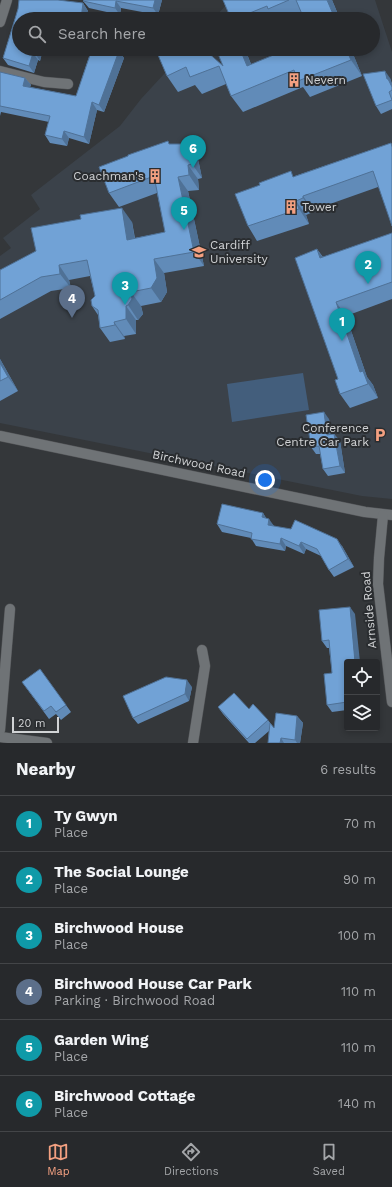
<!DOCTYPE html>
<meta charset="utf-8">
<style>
body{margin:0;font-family:"Work Sans",sans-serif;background:#2f3134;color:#f1f3f6}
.controls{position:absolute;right:12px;bottom:12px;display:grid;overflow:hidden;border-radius:4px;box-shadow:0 2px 6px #0003}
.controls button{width:36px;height:36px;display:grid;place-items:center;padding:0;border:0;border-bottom:1px solid #434548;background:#27292c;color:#f1f3f6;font:20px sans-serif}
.scale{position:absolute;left:12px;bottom:10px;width:47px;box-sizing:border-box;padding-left:4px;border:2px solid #d1d3d5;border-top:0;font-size:11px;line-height:14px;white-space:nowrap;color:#d1d3d5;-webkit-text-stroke:3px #2a2d30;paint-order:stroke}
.you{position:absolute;left:265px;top:480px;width:14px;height:14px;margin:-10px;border:3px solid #fff;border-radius:50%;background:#1a73e8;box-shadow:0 0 0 6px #1a73e833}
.badge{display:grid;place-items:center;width:26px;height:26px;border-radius:50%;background:#f3a081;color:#fff;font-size:13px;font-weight:700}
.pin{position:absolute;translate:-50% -33px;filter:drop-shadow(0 1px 2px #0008)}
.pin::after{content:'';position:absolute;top:21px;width:14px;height:12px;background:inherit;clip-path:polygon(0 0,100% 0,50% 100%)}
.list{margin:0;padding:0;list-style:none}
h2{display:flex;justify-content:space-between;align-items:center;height:52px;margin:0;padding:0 16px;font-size:17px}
h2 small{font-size:13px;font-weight:400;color:#a4a6a9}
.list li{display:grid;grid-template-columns:26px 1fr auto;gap:12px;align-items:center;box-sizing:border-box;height:56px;padding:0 16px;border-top:1px solid #434548}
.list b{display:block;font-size:15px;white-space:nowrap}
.list p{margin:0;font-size:13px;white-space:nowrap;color:#a4a6a9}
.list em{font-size:13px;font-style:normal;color:#a4a6a9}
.icon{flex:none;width:22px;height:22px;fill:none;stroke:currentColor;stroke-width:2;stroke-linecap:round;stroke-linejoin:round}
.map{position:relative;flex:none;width:392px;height:743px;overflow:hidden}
.search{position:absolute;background:#27292c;box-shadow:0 2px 6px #0003;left:12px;right:12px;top:12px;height:44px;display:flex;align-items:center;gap:10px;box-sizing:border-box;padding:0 14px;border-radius:22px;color:#a4a6a9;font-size:15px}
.sheet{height:388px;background:#27292c}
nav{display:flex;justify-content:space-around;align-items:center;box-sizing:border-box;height:56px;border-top:1px solid #434548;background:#27292c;font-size:11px;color:#a4a6a9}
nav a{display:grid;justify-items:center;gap:2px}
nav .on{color:#f3a081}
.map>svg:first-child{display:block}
.built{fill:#3b424a}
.green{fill:#435e7c}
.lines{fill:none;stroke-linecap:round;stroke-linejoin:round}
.minor-casing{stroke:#525457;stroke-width:11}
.minor{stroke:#6f7376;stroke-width:10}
.wall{fill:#618bb8}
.shaded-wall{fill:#4f7196}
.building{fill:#71a2d6;stroke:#4f7196}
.labels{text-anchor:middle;stroke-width:4;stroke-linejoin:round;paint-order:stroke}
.poi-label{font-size:12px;fill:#d1d3d5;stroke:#2a2d30;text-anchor:start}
.street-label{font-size:12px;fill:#d1d3d5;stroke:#2a2d30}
</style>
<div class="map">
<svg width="392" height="743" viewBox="0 0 392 743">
<rect width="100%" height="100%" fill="#34373a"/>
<polygon class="built" points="231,0 375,0 392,52 392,499 362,496 0,423 0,256 11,248 3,238 40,209 31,195 120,126 141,99 187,49 373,49 373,19 213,19"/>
<polygon class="green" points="303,373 309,410 232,422 227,384"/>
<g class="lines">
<defs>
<g id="minor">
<polyline points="0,22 7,0"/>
<polyline points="0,71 44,82 68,84"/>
<polyline points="0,436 365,512 392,515"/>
<polyline points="383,515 379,558 378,584 392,702"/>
<polyline points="0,730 10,609"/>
<polyline points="0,737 47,743"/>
<polyline points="193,743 205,666 202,650"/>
</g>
</defs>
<use href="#minor" class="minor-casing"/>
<use href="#minor" class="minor"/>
</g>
<g class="wall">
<polygon points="84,0 162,0 158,15 121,8 120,15 89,8 83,1"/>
<polygon points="223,0 332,0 340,19 304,19 303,15 294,19 231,19"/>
<polygon points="83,3 88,11 19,19 19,49 43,49 40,61 38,60 34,73 8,65 3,58 18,9"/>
<polygon points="75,49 122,49 121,54 124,58 104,112 97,110 89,144 69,138 67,146 50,143 45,135 49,122 1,112 0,116 0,73 25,78 31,85 30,87 76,96 90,54 75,50"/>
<polygon points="164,49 204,49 223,66 216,49 245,49 251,64 351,49 362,76 310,97 303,87 243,112 231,96 226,84 202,94 195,85 178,92 167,76 167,52"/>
<polygon points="390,78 392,84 392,109 381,114 376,106"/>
<polygon points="391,143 378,187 313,210 313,212 306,215 309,224 257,241 248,226 295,176"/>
<polygon points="169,144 198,159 202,178 198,179 199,190 188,191 204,266 164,273 167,292 161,302 141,306 143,314 138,320 136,320 136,334 124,336 125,339 110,342 100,328 98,315 92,306 95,296 90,276 69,280 71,288 51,291 0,319 0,270 132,222 135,238 165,232 157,193 119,207 109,193"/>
<polygon points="392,233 392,299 346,316 367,377 373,385 378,398 350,408 340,394 317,249 323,257"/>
<polygon points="0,359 18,391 0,401"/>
<polygon points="329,419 331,434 334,434 340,441 345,473 328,476 323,469 320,454 316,454 311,447"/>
<polygon points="263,513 266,518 274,526 342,546 354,567 334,577 329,570 321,556 306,549 304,554 286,546 285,551 256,546 251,538 222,532 217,524"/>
<polygon points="355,614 347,662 347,710 332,712 327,705 332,673 329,648 327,648 322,641"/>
<polygon points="22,682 66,705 71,712 61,720 56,714 49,719"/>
<polygon points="192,687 189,701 138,724 133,718"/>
<polygon points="218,707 249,709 268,720 274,728 297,716 303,723 300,743 268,743 269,731 255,743 249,743 223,714"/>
</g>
<g class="shaded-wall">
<polygon points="155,0 162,0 158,15 153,8"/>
<polygon points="327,0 332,0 340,19 336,19 333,14"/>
<polygon points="116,1 121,8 120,15 115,8"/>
<polygon points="83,3 88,11 87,19 81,19"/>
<polygon points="36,49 43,49 40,61 35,53"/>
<polygon points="115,49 122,49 121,54 124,58 104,112 99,105"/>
<polygon points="240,49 245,49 258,82 247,66"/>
<polygon points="346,49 351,49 362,76 351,60"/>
<polygon points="33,53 38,60 34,73 29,66"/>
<polygon points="385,71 390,78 392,84 392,87 387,79"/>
<polygon points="25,78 31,85 28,93 23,86"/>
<polygon points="92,102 97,110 89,144 84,137"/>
<polygon points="64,131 69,138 67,146 62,139"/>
<polygon points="188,144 198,159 202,178 192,164"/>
<polygon points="188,165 198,179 199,190 189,175"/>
<polygon points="178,177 188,191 204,266 194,252"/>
<polygon points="303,196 313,210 313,212 303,198"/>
<polygon points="296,201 306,215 309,224 299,209"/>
<polygon points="122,208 132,222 137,254 127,240"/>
<polygon points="317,249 327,264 320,258"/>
<polygon points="154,259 164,273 167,292 161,302 151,288"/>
<polygon points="59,265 69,280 71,288 60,274"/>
<polygon points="131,292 141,306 143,314 138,320 128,305"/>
<polygon points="336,302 346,316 367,377 373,385 378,398 360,372"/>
<polygon points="126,306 136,320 136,334 126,319"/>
<polygon points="114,322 124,336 125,339 115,325"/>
<polygon points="0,359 18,391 8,377 0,363"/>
<polygon points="324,412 329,419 332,443 327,435"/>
<polygon points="334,434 340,441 345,473 340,466"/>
<polygon points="263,513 268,521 262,517"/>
<polygon points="269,519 274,526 268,525"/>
<polygon points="281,538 286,546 285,551 280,544"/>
<polygon points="337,539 342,546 354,567 348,559"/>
<polygon points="301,542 306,549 304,554 299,546"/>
<polygon points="350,607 355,614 360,662 355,662"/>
<polygon points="187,680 192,687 189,701 185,694"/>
<polygon points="297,716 303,723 300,743 297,743 295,740"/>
<polygon points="281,738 284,743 280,743"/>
</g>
<g class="building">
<polygon points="19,0 58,0 83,3 81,19 19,19 19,49 36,49 35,53 33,53 29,66 3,58 18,9"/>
<polygon points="84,0 155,0 153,8 116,1 115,8 83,1"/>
<polygon points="223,0 289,0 268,9 267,6 235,19 231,19"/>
<polygon points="296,0 327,0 333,14 332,15 334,19 304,19"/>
<polygon points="225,13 228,19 211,19"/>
<polygon points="90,49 115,49 114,50 119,51 99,105 92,102 84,137 64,131 62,139 45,135 50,116 0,106 0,72 25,78 23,86 76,96 92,49"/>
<polygon points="167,49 174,49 169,51"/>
<polygon points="174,49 204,49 223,66 216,49 240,49 247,66 288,49 346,49 351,60 298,81 294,70 231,96 219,66 190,77 186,67 167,76 158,55"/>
<polygon points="385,71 387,79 388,79 392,87 392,90 389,92 392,100 376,106 363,74"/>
<polygon points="168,141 169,144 188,144 192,164 188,165 189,175 178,177 194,252 154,259 157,278 151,288 131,292 132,299 128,305 126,306 126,319 114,322 115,325 100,328 98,310 92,306 91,300 95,296 87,260 59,265 60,274 41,277 0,300 0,270 36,251 31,228 81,219 80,215 122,208 127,240 165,232 154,176 109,193 99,167 128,156 128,155"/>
<polygon points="391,143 392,147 392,226 373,171 303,196 303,198 296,201 299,209 248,226 235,194 260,185 259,183 291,171 293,177"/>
<polygon points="392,233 392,282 336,302 360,372 363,371 368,384 340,394 335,380 338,379 295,258 317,249 320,258"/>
<polygon points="0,363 8,377 0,381"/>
<polygon points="324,412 327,435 334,434 340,466 323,469 319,446 311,447 306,415"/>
<polygon points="222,504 263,513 262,517 269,519 268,525 291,529 295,520 337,539 348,559 329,570 317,549 301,542 299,546 281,538 280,544 251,539 252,533 217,524"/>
<polygon points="350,607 355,662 347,662 347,702 327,705 324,674 332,673 329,640 322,641 319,610"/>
<polygon points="40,669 66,705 56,712 51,706 44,711 22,682"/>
<polygon points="166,677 187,680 185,694 133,718 123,696"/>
<polygon points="234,693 249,709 253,704 268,720 247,739 218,707"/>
<polygon points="276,713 297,716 295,740 281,738 280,743 268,743 270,723 274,728"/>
</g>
<defs>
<symbol id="building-bare" viewBox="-9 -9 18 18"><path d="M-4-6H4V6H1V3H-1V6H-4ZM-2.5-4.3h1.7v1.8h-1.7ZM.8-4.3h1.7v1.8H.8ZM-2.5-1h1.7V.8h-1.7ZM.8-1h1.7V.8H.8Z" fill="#f3a081" stroke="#2a2d30" stroke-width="2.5" paint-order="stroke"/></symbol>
<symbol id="university-bare" viewBox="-9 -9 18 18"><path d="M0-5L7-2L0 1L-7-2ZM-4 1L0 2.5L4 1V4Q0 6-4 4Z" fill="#f3a081" stroke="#2a2d30" stroke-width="2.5" paint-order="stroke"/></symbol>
<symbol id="parking-bare" viewBox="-9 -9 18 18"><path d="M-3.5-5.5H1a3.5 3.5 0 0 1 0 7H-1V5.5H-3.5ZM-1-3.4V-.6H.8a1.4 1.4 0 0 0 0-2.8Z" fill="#f3a081" stroke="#2a2d30" stroke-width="2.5" paint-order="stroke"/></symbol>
</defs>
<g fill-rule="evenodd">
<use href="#building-bare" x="284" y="70" width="20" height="20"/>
<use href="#building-bare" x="145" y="166" width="20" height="20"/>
<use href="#building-bare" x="281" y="197" width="20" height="20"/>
<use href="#university-bare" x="189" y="242" width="20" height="20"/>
<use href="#parking-bare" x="370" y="425" width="20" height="20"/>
</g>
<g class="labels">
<g class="poi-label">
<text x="305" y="84">Nevern</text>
<text x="144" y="180" text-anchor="end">Coachman's</text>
<text x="302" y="211">Tower</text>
<text x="210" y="249">Cardiff<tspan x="210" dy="14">University</tspan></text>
<text x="369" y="432" text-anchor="end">Conference<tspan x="369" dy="14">Centre Car Park</tspan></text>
</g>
<g class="street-label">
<text transform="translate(199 464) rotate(12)" y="4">Birchwood Road</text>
<text transform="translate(369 610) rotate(-95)" y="4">Arnside Road</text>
</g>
</g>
</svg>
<div class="controls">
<button><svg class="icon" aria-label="locate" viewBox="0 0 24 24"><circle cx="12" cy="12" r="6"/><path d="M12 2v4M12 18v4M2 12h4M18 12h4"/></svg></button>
<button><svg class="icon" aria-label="layers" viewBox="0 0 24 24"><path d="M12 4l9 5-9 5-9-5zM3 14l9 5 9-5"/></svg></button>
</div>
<div class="scale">20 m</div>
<div class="you"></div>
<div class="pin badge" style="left:342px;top:341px;background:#0f9aa8">1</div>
<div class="pin badge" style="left:368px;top:284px;background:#0f9aa8">2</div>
<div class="pin badge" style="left:125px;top:305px;background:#0f9aa8">3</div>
<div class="pin badge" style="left:72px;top:318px;background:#5c6f8a">4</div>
<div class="pin badge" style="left:184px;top:230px;background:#0f9aa8">5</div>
<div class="pin badge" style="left:193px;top:168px;background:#0f9aa8">6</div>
<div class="search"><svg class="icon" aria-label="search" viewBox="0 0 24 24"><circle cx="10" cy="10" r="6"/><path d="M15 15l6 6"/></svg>Search here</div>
</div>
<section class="sheet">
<h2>Nearby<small>6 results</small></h2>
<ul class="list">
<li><span class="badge" style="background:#0f9aa8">1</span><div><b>Ty Gwyn</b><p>Place</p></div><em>70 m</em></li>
<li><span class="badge" style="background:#0f9aa8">2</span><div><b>The Social Lounge</b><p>Place</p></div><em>90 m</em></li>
<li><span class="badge" style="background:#0f9aa8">3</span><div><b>Birchwood House</b><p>Place</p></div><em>100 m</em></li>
<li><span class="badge" style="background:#5c6f8a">4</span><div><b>Birchwood House Car Park</b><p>Parking · Birchwood Road</p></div><em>110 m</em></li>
<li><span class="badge" style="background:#0f9aa8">5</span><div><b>Garden Wing</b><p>Place</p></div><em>110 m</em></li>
<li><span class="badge" style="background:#0f9aa8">6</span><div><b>Birchwood Cottage</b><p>Place</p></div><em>140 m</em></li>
</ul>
</section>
<nav>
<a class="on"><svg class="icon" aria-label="map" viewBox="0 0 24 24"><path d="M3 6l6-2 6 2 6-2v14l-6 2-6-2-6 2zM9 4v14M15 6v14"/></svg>Map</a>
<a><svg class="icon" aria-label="directions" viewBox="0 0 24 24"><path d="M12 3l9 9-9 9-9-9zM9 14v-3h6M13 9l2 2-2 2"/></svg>Directions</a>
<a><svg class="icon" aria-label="saved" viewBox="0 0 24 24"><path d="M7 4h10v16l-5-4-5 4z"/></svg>Saved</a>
</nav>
